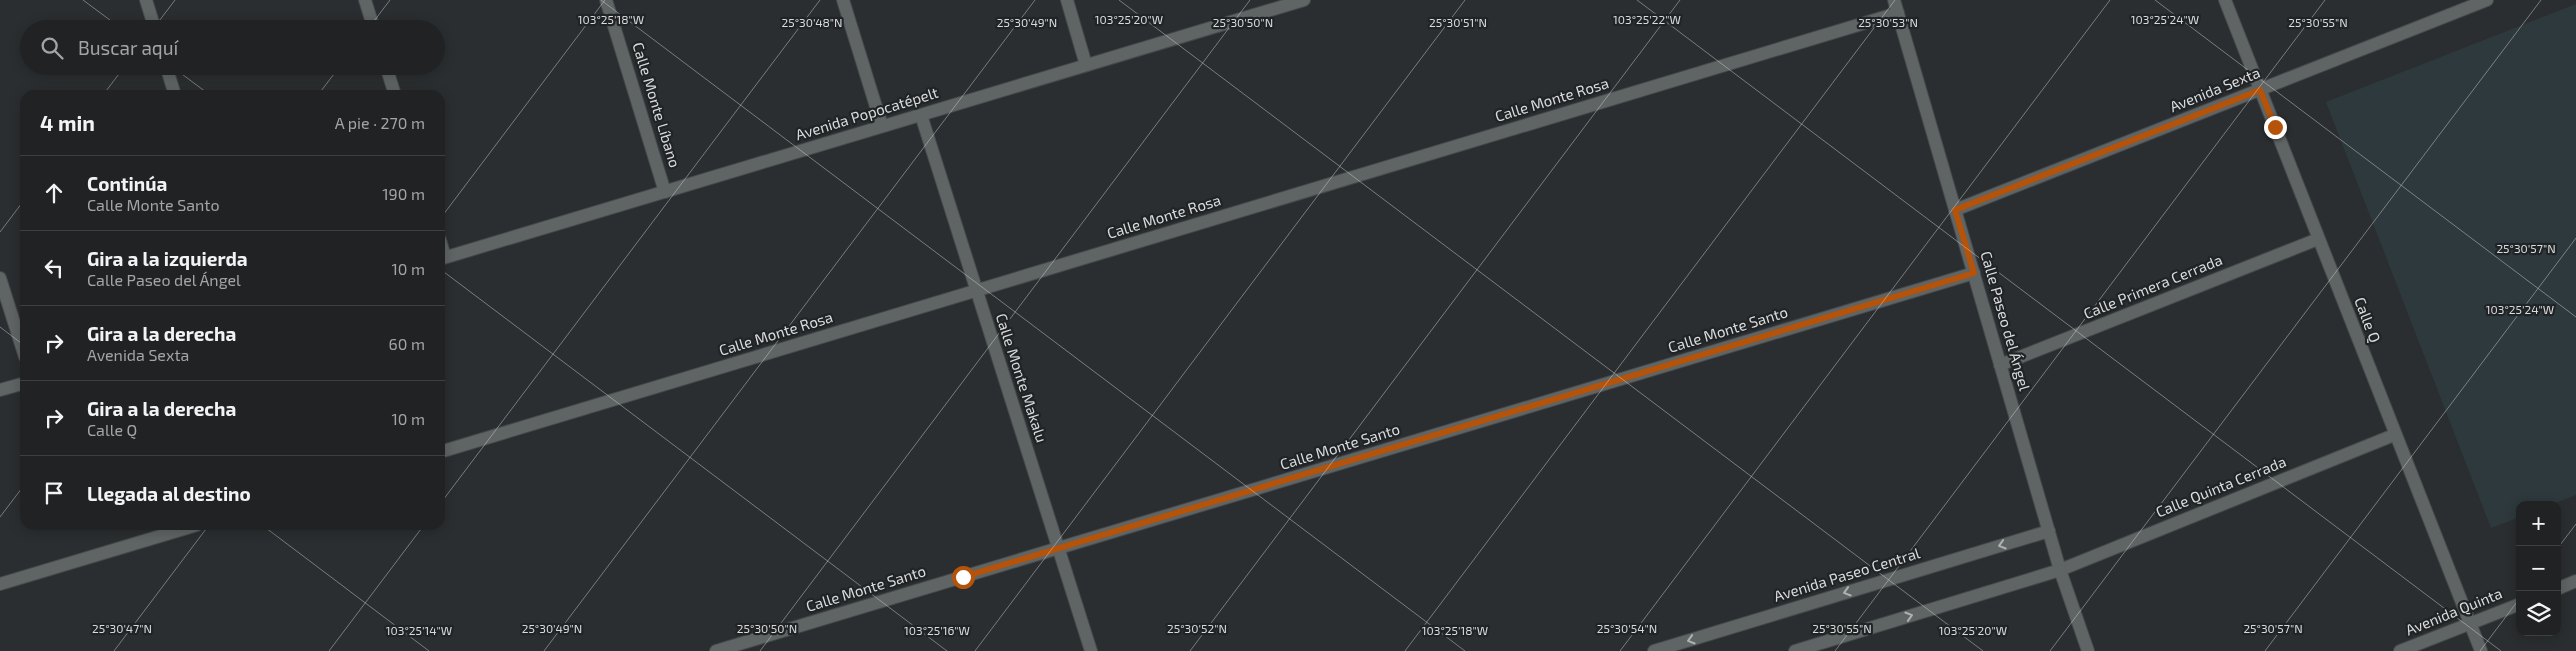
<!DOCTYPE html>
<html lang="es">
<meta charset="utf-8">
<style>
body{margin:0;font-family:"Exo 2",sans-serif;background:#282a2c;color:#f1f3f6}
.controls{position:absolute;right:15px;bottom:15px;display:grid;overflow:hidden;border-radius:10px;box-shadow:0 2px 12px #0003}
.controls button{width:45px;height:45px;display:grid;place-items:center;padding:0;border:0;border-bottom:1px solid #3d3f41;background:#202224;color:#f1f3f6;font:25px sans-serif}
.stop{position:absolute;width:15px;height:15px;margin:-11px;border:4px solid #b45309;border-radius:50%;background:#fff}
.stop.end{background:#b45309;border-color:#fff;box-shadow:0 1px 5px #0008}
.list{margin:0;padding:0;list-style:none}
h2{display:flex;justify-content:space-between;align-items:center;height:65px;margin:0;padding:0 20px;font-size:21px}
h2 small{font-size:16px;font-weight:400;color:#a2a4a6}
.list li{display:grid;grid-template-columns:32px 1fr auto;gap:15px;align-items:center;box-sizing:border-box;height:75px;padding:0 20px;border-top:1px solid #3d3f41}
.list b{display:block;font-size:19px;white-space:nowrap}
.list p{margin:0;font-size:16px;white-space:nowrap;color:#a2a4a6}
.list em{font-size:16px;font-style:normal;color:#a2a4a6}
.icon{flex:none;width:28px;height:28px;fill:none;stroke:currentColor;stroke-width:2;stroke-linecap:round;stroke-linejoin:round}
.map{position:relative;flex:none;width:2576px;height:651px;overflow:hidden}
.search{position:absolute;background:#202224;box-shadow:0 2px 12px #0003;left:20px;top:20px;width:425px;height:55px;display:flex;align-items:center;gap:12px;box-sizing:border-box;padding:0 18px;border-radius:28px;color:#a2a4a6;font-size:19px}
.panel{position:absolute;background:#202224;box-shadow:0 2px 12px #0003;left:20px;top:90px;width:425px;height:440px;border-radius:15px}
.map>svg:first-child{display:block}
.built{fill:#2e393d}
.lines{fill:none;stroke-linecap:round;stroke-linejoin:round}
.street-casing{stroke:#46494b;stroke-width:14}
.secondary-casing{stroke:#46494b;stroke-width:14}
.street{stroke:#5f6465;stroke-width:12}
.secondary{stroke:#5f6465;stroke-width:12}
.oneway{stroke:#aeb1b2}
.route{stroke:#b45309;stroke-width:6}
.ticks{fill:none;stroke:#d9dbdc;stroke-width:1;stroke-opacity:0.45}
.labels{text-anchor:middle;stroke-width:4.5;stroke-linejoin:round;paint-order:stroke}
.street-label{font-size:15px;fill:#d9dbdc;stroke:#212426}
.ticks-label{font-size:12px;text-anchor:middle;fill:#d9dbdc;stroke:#212426;stroke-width:4.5;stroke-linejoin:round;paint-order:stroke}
</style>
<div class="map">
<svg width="2576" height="651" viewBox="0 0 2576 651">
<rect width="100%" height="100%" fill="#2b2e30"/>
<polygon class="built" points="2576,4 2576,495 2550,505 2520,505 2520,517 2491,528 2326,102"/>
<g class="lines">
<defs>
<g id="street">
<polyline points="146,0 155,29"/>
<polyline points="365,0 374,29"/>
<polyline points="606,0 665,192"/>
<polyline points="843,0 882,126"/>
<polyline points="1067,0 1086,65"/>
<polyline points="2225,0 2481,651"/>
<polyline points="166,66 175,95"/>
<polyline points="386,66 395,95"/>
<polyline points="921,115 1091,651"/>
<polyline points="1955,210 2487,0"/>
<polyline points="440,240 445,257"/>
<polyline points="0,278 25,357"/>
<polyline points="2000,365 2318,239"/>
<polyline points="440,452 1898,13"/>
<polyline points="2060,570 2394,435"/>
<polyline points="0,584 197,525"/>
<polyline points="716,651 1974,273"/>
</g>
<g id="secondary">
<polyline points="1894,0 2060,570 2088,651"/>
<polyline points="440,259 1304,0"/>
<polyline points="0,390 25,383"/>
<polyline points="2557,589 2576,581"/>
<polyline points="1654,651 2049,531"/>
<polyline points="1795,651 2060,570"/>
<polyline points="2400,651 2520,604"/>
</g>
</defs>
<use href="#street" class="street-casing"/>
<use href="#secondary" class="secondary-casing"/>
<use href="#street" class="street"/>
<use href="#secondary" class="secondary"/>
</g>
<defs><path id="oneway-chevron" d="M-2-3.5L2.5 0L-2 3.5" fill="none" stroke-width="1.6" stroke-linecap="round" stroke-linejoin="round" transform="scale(1.25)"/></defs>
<g class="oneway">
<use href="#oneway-chevron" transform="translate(2002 545) rotate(163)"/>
<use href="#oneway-chevron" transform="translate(1847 592) rotate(163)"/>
<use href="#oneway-chevron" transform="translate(1909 616) rotate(-17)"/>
<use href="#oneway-chevron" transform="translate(1691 640) rotate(163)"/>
</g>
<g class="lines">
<polyline class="route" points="963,577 1974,273 1955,210 2260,90 2275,127"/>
</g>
<path class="ticks" d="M83,0l39,29M601,0l864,651M1119,0l864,651M1637,0l864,651M2155,0l421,317M153,29l22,-29M368,29l22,-29M171,66l39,29M103,95l22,-29M318,95l22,-29M440,219l165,-219M0,232l25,-33M440,269l507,382M0,327l25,19M440,504l380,-504M0,517l25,-33M262,525l167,126M2557,549l19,-25M114,651l95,-126M329,651l95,-126M544,651l491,-651M760,651l490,-651M975,651l490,-651M1190,651l490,-651M1405,651l490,-651M1620,651l490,-651M1835,651l490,-651M2050,651l491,-651M2265,651l311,-413M2480,651l40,-53"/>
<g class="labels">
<g class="street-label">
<text transform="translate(2215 90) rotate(-22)" y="5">Avenida Sexta</text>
<text transform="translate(1552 100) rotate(-17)" y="5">Calle Monte Rosa</text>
<text transform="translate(656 105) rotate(73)" y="5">Calle Monte Líbano</text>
<text transform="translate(867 114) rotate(-17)" y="5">Avenida Popocatépelt</text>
<text transform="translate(1164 217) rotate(-17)" y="5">Calle Monte Rosa</text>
<text transform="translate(2153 287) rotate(-22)" y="5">Calle Primera Cerrada</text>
<text transform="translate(2367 320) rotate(69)" y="5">Calle Q</text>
<text transform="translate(2005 321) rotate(74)" y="5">Calle Paseo del Ángel</text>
<text transform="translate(1728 330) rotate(-17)" y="5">Calle Monte Santo</text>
<text transform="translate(776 334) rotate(-17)" y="5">Calle Monte Rosa</text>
<text transform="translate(1021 378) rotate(72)" y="5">Calle Monte Makalu</text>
<text transform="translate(1340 447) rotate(-17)" y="5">Calle Monte Santo</text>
<text transform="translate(2221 487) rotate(-22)" y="5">Calle Quinta Cerrada</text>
<text transform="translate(1847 575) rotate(-17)" y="5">Avenida Paseo Central</text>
<text transform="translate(866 589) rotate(-17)" y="5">Calle Monte Santo</text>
<text transform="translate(2454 612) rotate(-22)" y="5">Avenida Quinta</text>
</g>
</g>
<g class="ticks-label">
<text x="1129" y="24">103°25'20"W</text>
<text x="611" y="24">103°25'18"W</text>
<text x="1647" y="24">103°25'22"W</text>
<text x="2165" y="24">103°25'24"W</text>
<text x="812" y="27">25°30'48"N</text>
<text x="1027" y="27">25°30'49"N</text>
<text x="1243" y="27">25°30'50"N</text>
<text x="1458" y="27">25°30'51"N</text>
<text x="1888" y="27">25°30'53"N</text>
<text x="2318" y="27">25°30'55"N</text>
<text x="2526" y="253">25°30'57"N</text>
<text x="2520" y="314">103°25'24"W</text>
<text x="122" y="633">25°30'47"N</text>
<text x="552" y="633">25°30'49"N</text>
<text x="767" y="633">25°30'50"N</text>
<text x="1197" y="633">25°30'52"N</text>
<text x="1627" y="633">25°30'54"N</text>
<text x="1842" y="633">25°30'55"N</text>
<text x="2273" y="633">25°30'57"N</text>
<text x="419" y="635">103°25'14"W</text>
<text x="937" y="635">103°25'16"W</text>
<text x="1455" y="635">103°25'18"W</text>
<text x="1973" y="635">103°25'20"W</text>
</g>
</svg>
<div class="controls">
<button>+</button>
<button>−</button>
<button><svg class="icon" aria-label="layers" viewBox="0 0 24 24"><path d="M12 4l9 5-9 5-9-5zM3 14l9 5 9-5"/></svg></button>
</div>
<div class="stop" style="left:963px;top:577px"></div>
<div class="stop end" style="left:2275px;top:127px"></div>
<div class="search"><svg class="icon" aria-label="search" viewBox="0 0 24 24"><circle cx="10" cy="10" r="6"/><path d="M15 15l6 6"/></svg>Buscar aquí</div>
<section class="panel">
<h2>4 min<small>A pie · 270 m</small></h2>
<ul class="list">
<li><svg class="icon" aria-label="ahead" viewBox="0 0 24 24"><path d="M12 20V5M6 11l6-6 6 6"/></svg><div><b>Continúa</b><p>Calle Monte Santo</p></div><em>190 m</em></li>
<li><svg class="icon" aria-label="left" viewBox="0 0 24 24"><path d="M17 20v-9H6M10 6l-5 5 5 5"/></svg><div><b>Gira a la izquierda</b><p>Calle Paseo del Ángel</p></div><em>10 m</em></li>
<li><svg class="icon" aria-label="right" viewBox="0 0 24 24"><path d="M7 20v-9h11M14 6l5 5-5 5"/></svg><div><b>Gira a la derecha</b><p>Avenida Sexta</p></div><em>60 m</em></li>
<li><svg class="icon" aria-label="right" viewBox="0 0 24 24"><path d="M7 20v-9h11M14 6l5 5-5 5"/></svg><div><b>Gira a la derecha</b><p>Calle Q</p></div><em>10 m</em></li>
<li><svg class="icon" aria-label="arrive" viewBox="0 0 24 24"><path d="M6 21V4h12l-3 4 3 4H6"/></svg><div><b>Llegada al destino</b></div></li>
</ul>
</section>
</div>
